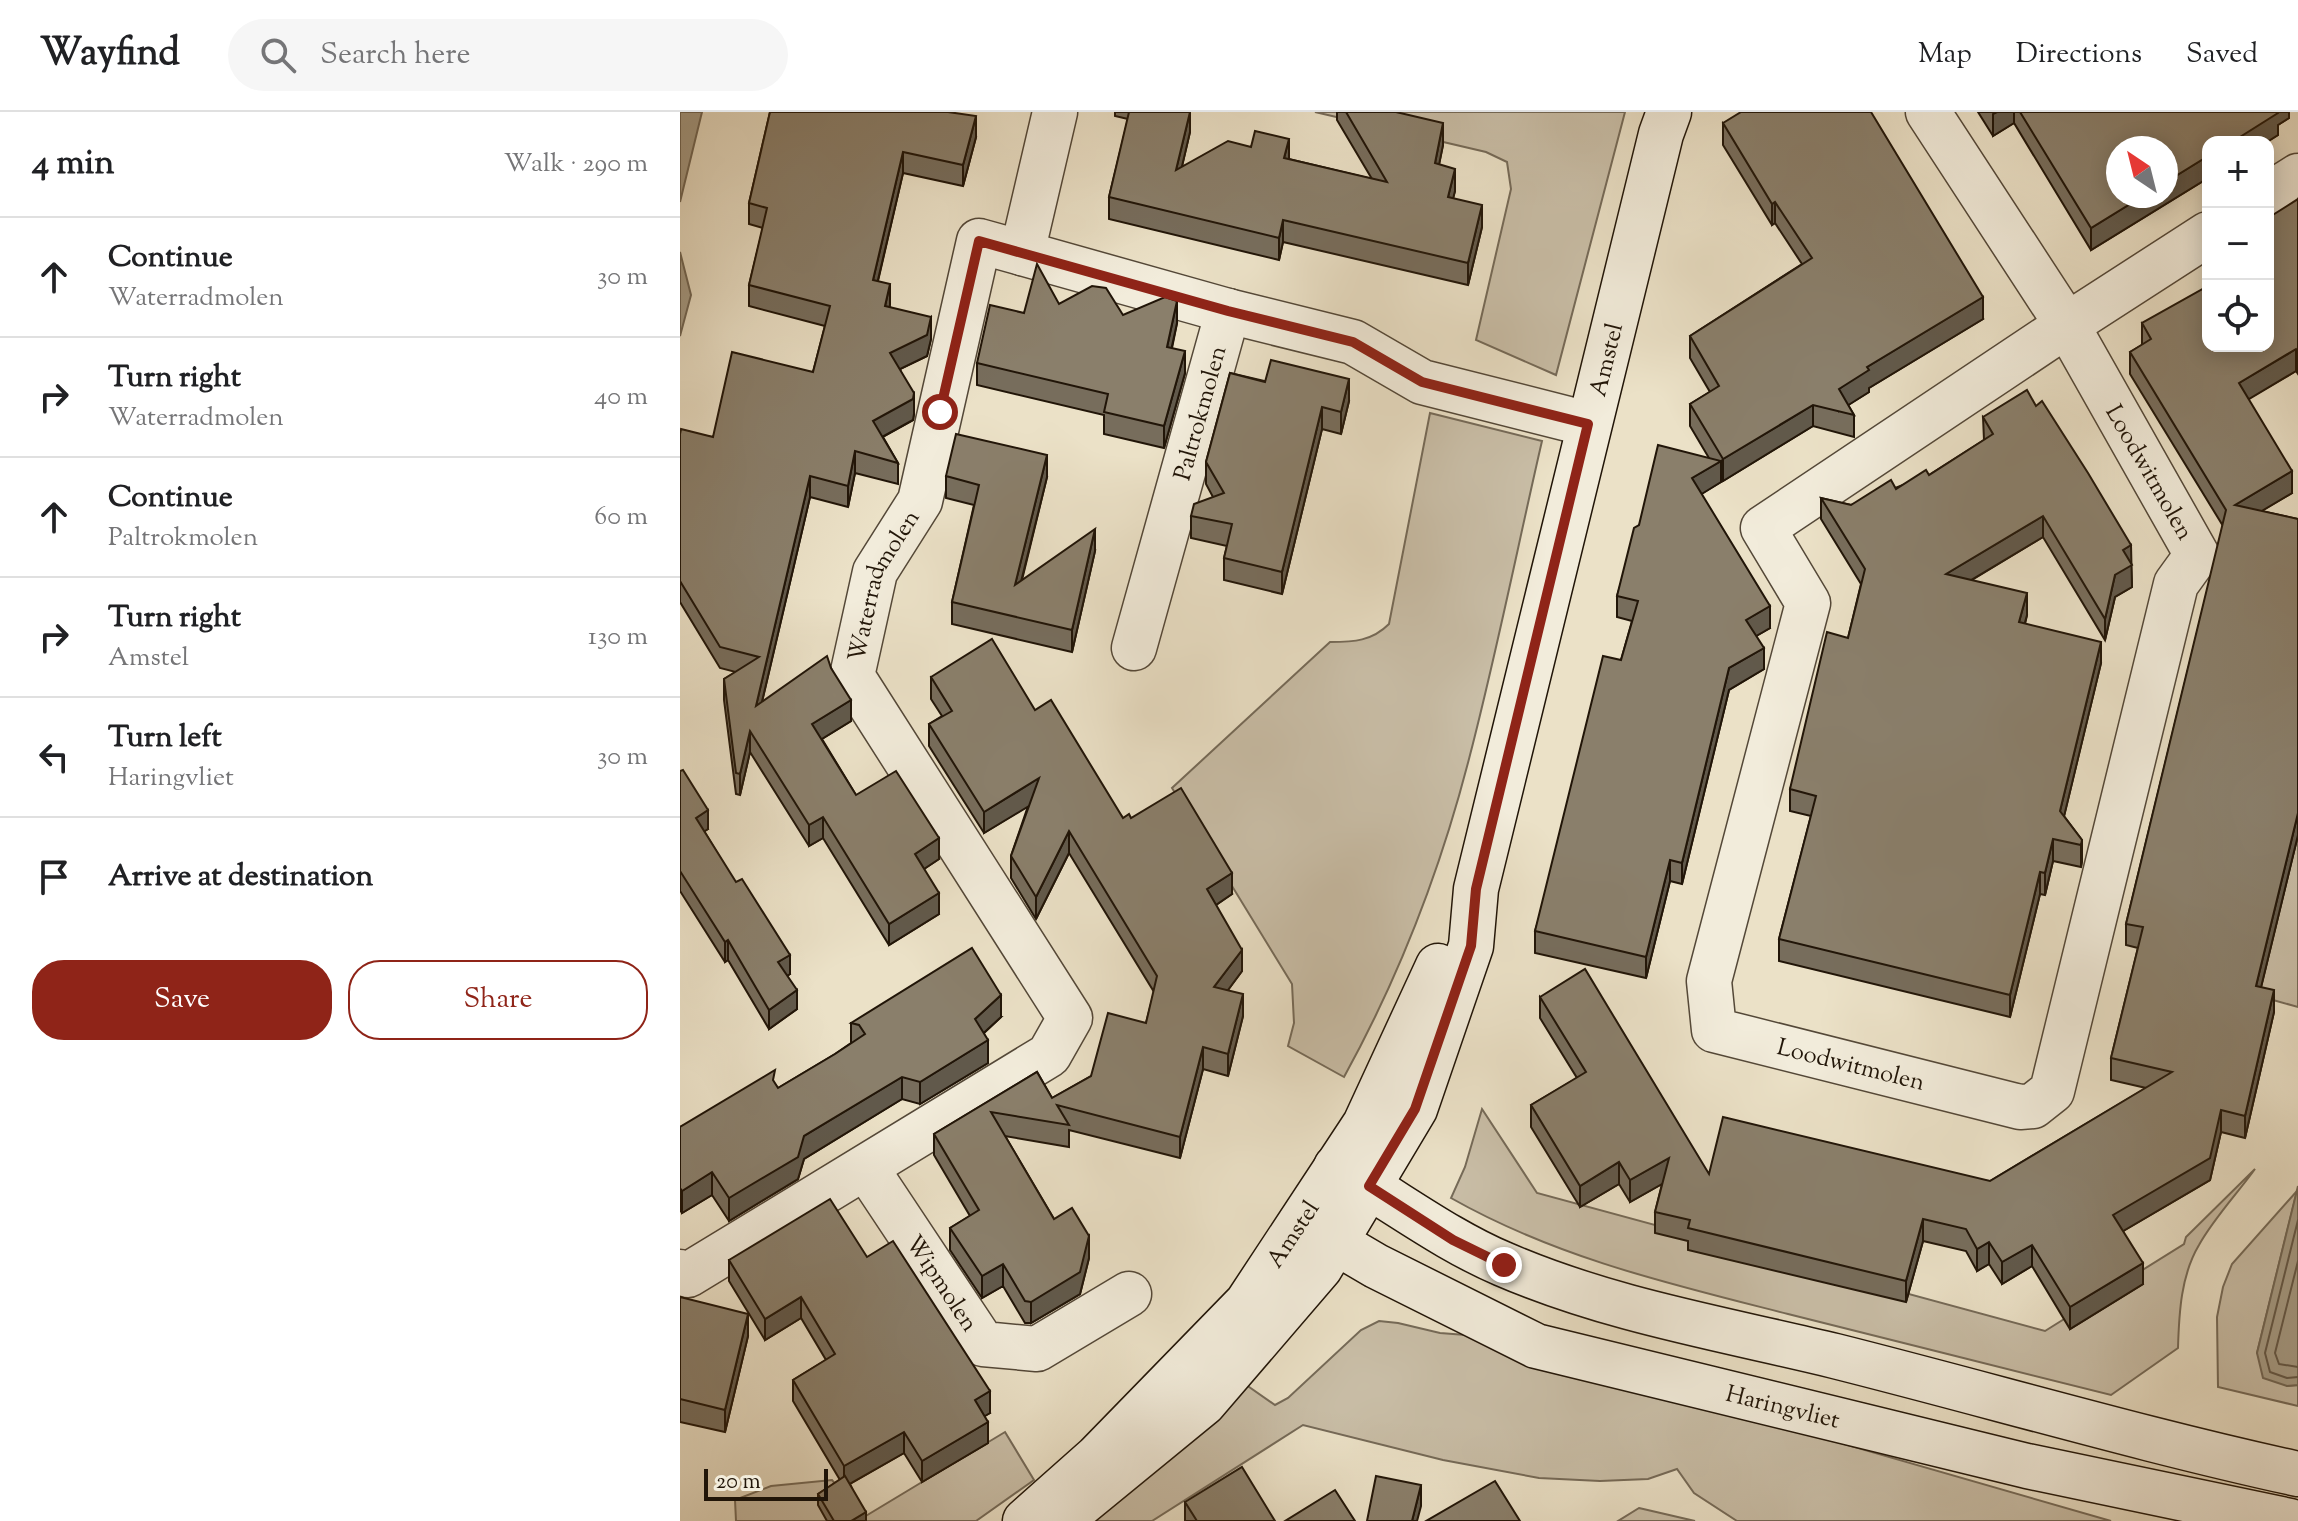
<!DOCTYPE html>
<meta charset="utf-8">
<style>
body{margin:0;font-family:"Sorts Mill Goudy",serif;background:#f6f6f6;color:#202124}
.controls{position:absolute;right:24px;top:24px;display:grid;overflow:hidden;border-radius:16px;box-shadow:0 4px 20px #0003}
.controls button{width:72px;height:72px;display:grid;place-items:center;padding:0;border:0;border-bottom:2px solid #e0e0e0;background:#fff;color:#202124;font:40px sans-serif}
.compass{position:absolute;left:1426px;top:24px;width:72px;height:72px;border-radius:50%;background:#fff;box-shadow:0 4px 20px #0003;rotate:325deg}
.scale{position:absolute;left:24px;bottom:20px;width:124px;box-sizing:border-box;padding-left:8px;border:4px solid #211508;border-top:0;font-size:22px;line-height:28px;white-space:nowrap;color:#211508;-webkit-text-stroke:6px #f2ecdb;paint-order:stroke}
.stop{position:absolute;width:24px;height:24px;margin:-18px;border:6px solid #8f2418;border-radius:50%;background:#fff}
.stop.end{background:#8f2418;border-color:#fff;box-shadow:0 2px 8px #0008}
.list{margin:0;padding:0;list-style:none}
h2{display:flex;justify-content:space-between;align-items:center;height:104px;margin:0;padding:0 32px;font-size:34px}
h2 small{font-size:26px;font-weight:400;color:#757577}
.list li{display:grid;grid-template-columns:52px 1fr auto;gap:24px;align-items:center;box-sizing:border-box;height:120px;padding:0 32px;border-top:2px solid #e0e0e0}
.list b{display:block;font-size:30px;white-space:nowrap}
.list p{margin:0;font-size:26px;white-space:nowrap;color:#757577}
.list em{font-size:26px;font-style:normal;color:#757577}
.actions{display:flex;gap:16px;padding:24px 32px}
.actions a{flex:1;padding:18px 0;border:2px solid #8f2418;border-radius:32px;text-align:center;font-size:28px;color:#8f2418}
.actions .main{background:#8f2418;color:#fff}
.icon{flex:none;width:44px;height:44px;fill:none;stroke:currentColor;stroke-width:2;stroke-linecap:round;stroke-linejoin:round}
.map{position:relative;flex:none;width:1618px;height:1409px;overflow:hidden}
header{display:flex;align-items:center;gap:48px;box-sizing:border-box;height:112px;padding:0 40px;background:#fff;border-bottom:2px solid #e0e0e0}
header strong{font-size:38px}
nav{display:flex;gap:44px;margin-inline-start:auto;font-size:28px}
.search{width:560px;height:72px;background:#f6f6f6;display:flex;align-items:center;gap:20px;box-sizing:border-box;padding:0 28px;border-radius:44px;color:#757577;font-size:30px}
main{display:flex}
aside{flex:1;background:#fff}
.map>svg:first-child{display:block}
.green{fill:#c9bea7;stroke:#756a58;stroke-width:2}
.water{fill:#a69c86;stroke:#716654;stroke-width:2}
.lines{fill:none;stroke-linecap:round;stroke-linejoin:round}
.shore{stroke:#645847;stroke-width:2}
.street-casing{stroke:#544838;stroke-width:47}
.secondary-casing{stroke:#211508;stroke-width:47}
.street{stroke:#f2ecdb;stroke-width:44}
.secondary{stroke:#f2ecdb;stroke-width:44}
.wall{fill:#776d5c;stroke:#211508;stroke-width:2}
.shaded-wall{fill:#61594b;stroke:#211508;stroke-width:2}
.building{fill:#8a7f6b;stroke:#211508;stroke-width:2}
.route{stroke:#8f2418;stroke-width:10}
.labels{text-anchor:middle;stroke-width:6;stroke-linejoin:round;paint-order:stroke}
.street-label{font-size:24px;fill:#211508;stroke:#f2ecdb}
</style>
<header>
<strong>Wayfind</strong>
<div class="search"><svg class="icon" aria-label="search" viewBox="0 0 24 24"><circle cx="10" cy="10" r="6"/><path d="M15 15l6 6"/></svg>Search here</div>
<nav><a>Map</a><a>Directions</a><a>Saved</a></nav>
</header>
<main>
<aside>
<h2>4 min<small>Walk · 290 m</small></h2>
<ul class="list">
<li><svg class="icon" aria-label="ahead" viewBox="0 0 24 24"><path d="M12 20V5M6 11l6-6 6 6"/></svg><div><b>Continue</b><p>Waterradmolen</p></div><em>30 m</em></li>
<li><svg class="icon" aria-label="right" viewBox="0 0 24 24"><path d="M7 20v-9h11M14 6l5 5-5 5"/></svg><div><b>Turn right</b><p>Waterradmolen</p></div><em>40 m</em></li>
<li><svg class="icon" aria-label="ahead" viewBox="0 0 24 24"><path d="M12 20V5M6 11l6-6 6 6"/></svg><div><b>Continue</b><p>Paltrokmolen</p></div><em>60 m</em></li>
<li><svg class="icon" aria-label="right" viewBox="0 0 24 24"><path d="M7 20v-9h11M14 6l5 5-5 5"/></svg><div><b>Turn right</b><p>Amstel</p></div><em>130 m</em></li>
<li><svg class="icon" aria-label="left" viewBox="0 0 24 24"><path d="M17 20v-9H6M10 6l-5 5 5 5"/></svg><div><b>Turn left</b><p>Haringvliet</p></div><em>30 m</em></li>
<li><svg class="icon" aria-label="arrive" viewBox="0 0 24 24"><path d="M6 21V4h12l-3 4 3 4H6"/></svg><div><b>Arrive at destination</b></div></li>
</ul>
<div class="actions"><a class="main">Save</a><a>Share</a></div>
</aside>
<div class="map">
<svg width="1618" height="1409" viewBox="0 0 1618 1409">
<rect width="100%" height="100%" fill="#ebe1c7"/>
<filter id="stains"><feTurbulence type="fractalNoise" baseFrequency=".0025" numOctaves="4"/><feColorMatrix values="0 0 0 0 .2 0 0 0 0 .09 0 0 0 0 .02 0 0 0 .5 -.17"/></filter>
<radialGradient id="worn" r=".72"><stop offset=".6" stop-color="#630" stop-opacity="0"/><stop offset="1" stop-color="#630" stop-opacity=".3"/></radialGradient>
<g class="green">
<polygon points="635,0 945,0 876,263 796,228 831,77 827,50 806,40"/>
<path d="M750,301l112,28c-24,104 -45,210 -72,314 -28,110 -71,222 -126,322l-56,-31 6,-23 -2,-39 -120,-196 158,-146c24,0 42,-1 59,-18z"/>
<polygon points="1618,630 1618,895 1586,886 1563,867"/>
<path d="M802,997l55,84 508,138 139,-87 2,-7 69,-68c-18,25 -41,49 -56,76 -18,30 -20,68 -21,103l-67,47c-108,-27 -215,-54 -323,-81 -118,-30 -231,-56 -337,-116l14,-31z"/>
<polygon points="1617,1079 1577,1241 1607,1274 1618,1273 1618,1294 1538,1275 1537,1205 1543,1175 1552,1152"/>
<polygon points="699,1209 718,1211 760,1221 812,1225 911,1259 1431,1409 1057,1409 1014,1381 997,1357 968,1367 920,1369 859,1366 763,1348 623,1313 472,1409 406,1409 463,1369 562,1270 595,1293 608,1286 681,1218"/>
<polygon points="325,1320 354,1368 296,1409 56,1409 55,1388 91,1374 152,1368 184,1405"/>
<polygon points="959,1396 1015,1409 938,1409"/>
</g>
<g class="water">
<polygon points="0,0 22,0 0,90"/>
<polygon points="0,140 11,183 0,224"/>
<polygon points="1618,1074 1618,1273 1607,1274 1583,1266 1577,1241"/>
</g>
<g class="lines">
<g class="shore">
<polyline points="1618,1108 1585,1241 1590,1260 1607,1266 1618,1265"/>
<polyline points="1618,1149 1595,1241 1599,1252 1618,1255"/>
</g>
<defs>
<g id="street">
<polyline points="1248,0 1387,213 1528,122"/>
<polyline points="1588,83 1618,64"/>
<polyline points="342,141 375,0"/>
<polygon points="1387,213 1517,443 1496,472 1372,979 1353,994 1340,995 1034,918 1029,869 1128,491 1083,416"/>
<path id="s1" d="M454,536l94,-337"/>
<path id="s2" d="M186,1056l117,176 54,5 92,-55"/>
<path id="s3" d="M0,1160l8,3 361,-220 21,-37 -218,-342 23,-104 45,-71 59,-260 249,70 125,31 69,40 166,42"/>
</g>
<g id="secondary">
<path d="M656,1055c57,32 108,72 167,97 106,46 221,65 332,92 155,39 307,84 463,118"/>
<path id="s4" d="M621,1110l75,44 160,80 491,120 263,55"/>
<path id="s5" d="M345,1409l72,-64 150,-154 118,-179 73,-158"/>
<path id="s6" d="M380,1409l144,-118 116,-135 95,-159 56,-163 5,-57 185,-755 8,-22"/>
</g>
</defs>
<use href="#street" class="street-casing"/>
<use href="#secondary" class="secondary-casing"/>
<use href="#street" class="street"/>
<use href="#secondary" class="secondary"/>
</g>
<g class="wall">
<polygon points="90,0 296,25 283,74 223,61 198,169 210,195 251,227 247,244 220,257 234,302 233,308 203,325 218,351 218,372 175,361 168,395 130,385 82,590 151,556 171,609 142,627 176,683 259,747 244,757 259,802 209,833 143,726 129,734 70,640 60,683 56,682 44,588 44,567 56,560 40,556 0,490 0,322 33,325 133,260 145,214 69,194 69,173 83,116 69,112 69,91"/>
<polygon points="435,0 510,0 510,20 502,54 609,47 692,67 657,8 657,0 716,0 763,33 759,52 775,79 773,86 802,115 788,173 603,130 599,148 429,107 429,85 448,7 435,4"/>
<polygon points="1298,0 1609,0 1609,6 1598,13 1598,23 1411,138 1334,11 1313,24"/>
<polygon points="1043,11 1303,207 1189,276 1189,280 1168,293 1174,303 1174,325 1133,314 1043,369 1041,366 1041,370 1021,382 1090,516 1076,524 1084,557 1049,578 1002,772 990,769 966,866 855,841 855,819 941,548 952,509 937,505 937,484 959,413 1029,346 1010,314 1010,292 1030,280 1010,246 1010,224 1122,152 1095,111 1092,113 1043,33"/>
<polygon points="1618,87 1618,262 1616,259 1568,287 1612,381 1581,399 1618,407 1618,723 1581,875 1594,900 1565,1026 1541,1020 1530,1068 1443,1119 1463,1172 1390,1217 1352,1154 1322,1172 1309,1152 1297,1159 1286,1139 1243,1129 1226,1190 1008,1138 1008,1129 975,1121 975,1100 982,1072 950,1090 939,1072 900,1095 851,1015 851,993 897,966 860,906 860,885 1029,1062 1310,1069 1466,976 1431,968 1431,946 1458,836 1446,833 1446,812 1543,414 1450,262 1450,240 1462,233 1462,211 1528,234"/>
<polygon points="379,192 443,203 497,211 492,236 505,261 484,336 424,322 424,303 297,273 297,251"/>
<polygon points="550,261 669,289 661,322 642,317 602,482 544,468 544,446 547,434 511,426 511,404 533,385 526,372 526,350"/>
<polygon points="1303,305 1451,450 1452,475 1435,485 1425,528 1363,425 1292,468 1347,503 1345,512 1421,551 1384,704 1402,728 1402,749 1401,755 1373,749 1365,783 1360,782 1330,905 1099,849 1099,827 1131,704 1110,699 1110,677 1168,526 1181,472 1141,407 1141,386 1171,393 1249,363 1304,328"/>
<polygon points="266,364 367,365 342,468 415,439 392,540 272,512 272,490 294,393 266,386"/>
<polygon points="251,565 355,598 443,706 451,706 552,782 536,793 562,859 548,878 563,904 548,964 523,957 500,1046 389,1018 389,1035 325,1024 374,1107 409,1146 400,1182 351,1211 345,1211 323,1174 302,1186 270,1138 270,1116 290,1104 254,1043 254,1022 357,960 372,986 411,964 466,911 474,880 389,741 356,807 331,766 331,744 348,694 304,721 249,634 249,612 262,604 251,587"/>
<polygon points="0,659 28,717 24,719 110,862 107,864 117,897 89,917 48,848 45,850 0,779"/>
<polygon points="321,905 304,921 308,951 240,992 222,987 124,1047 118,1067 49,1109 32,1083 2,1101 0,1098 0,1015 95,972 98,976 155,942 171,931 171,911"/>
<polygon points="187,1145 310,1301 304,1304 308,1331 242,1370 224,1341 170,1372 186,1409 147,1409 138,1393 138,1382 160,1368 113,1289 113,1268 146,1248 121,1206 85,1228 49,1169 49,1148"/>
<polygon points="0,1185 68,1224 45,1320 0,1310"/>
<polygon points="505,1390 595,1409 505,1409"/>
</g>
<g class="shaded-wall">
<polygon points="510,0 510,20 496,80 496,58"/>
<polygon points="1317,0 1334,0 1334,11 1313,24 1313,2"/>
<polygon points="1594,0 1609,0 1609,6 1598,13 1598,23 1587,30 1552,30"/>
<polygon points="296,4 296,25 283,74 283,53"/>
<polygon points="763,11 763,33 755,73 755,51"/>
<polygon points="609,27 609,50 604,46"/>
<polygon points="223,40 223,61 193,189 193,168"/>
<polygon points="1528,44 1528,66 1411,138 1411,116 1463,84 1486,84 1486,70"/>
<polygon points="775,57 775,79 768,107 768,85"/>
<polygon points="1095,90 1095,111 1092,113 1092,92"/>
<polygon points="802,93 802,115 788,173 788,151"/>
<polygon points="603,108 603,130 599,148 599,126"/>
<polygon points="210,172 210,193 205,215 205,194"/>
<polygon points="1303,185 1303,207 1189,276 1189,280 1159,299 1159,277 1187,255"/>
<polygon points="497,189 497,211 487,257 487,235"/>
<polygon points="251,205 251,227 247,244 210,262 210,241"/>
<polygon points="1616,237 1616,259 1559,293 1559,271"/>
<polygon points="505,239 505,261 484,336 484,314"/>
<polygon points="669,267 669,289 661,322 661,300"/>
<polygon points="234,281 234,302 233,308 193,330 193,309"/>
<polygon points="1133,293 1133,314 1043,369 1043,347"/>
<polygon points="642,295 642,317 602,482 602,460"/>
<polygon points="175,339 175,361 168,395 168,374"/>
<polygon points="367,343 367,365 335,494 335,473"/>
<polygon points="1041,349 1041,370 1012,388 1012,366"/>
<polygon points="1612,359 1612,381 1555,415 1555,393"/>
<polygon points="130,364 130,385 76,615 76,594"/>
<polygon points="1363,404 1363,425 1266,483 1266,462"/>
<polygon points="415,417 415,439 392,540 392,518"/>
<polygon points="1451,433 1452,475 1435,485 1425,528 1425,507 1435,463 1443,438"/>
<polygon points="1347,481 1347,503 1339,532 1339,510"/>
<polygon points="1090,494 1090,516 1066,530 1066,508"/>
<polygon points="1421,530 1421,551 1380,721 1380,699"/>
<polygon points="1084,536 1084,557 1049,578 1002,772 1002,751 1049,556"/>
<polygon points="171,588 171,609 132,633 132,612"/>
<polygon points="70,619 70,640 60,683 60,662"/>
<polygon points="359,666 359,688 304,721 304,700"/>
<polygon points="28,698 28,717 16,725 16,706"/>
<polygon points="1618,701 1618,723 1576,896 1576,874"/>
<polygon points="143,705 143,726 129,734 129,713"/>
<polygon points="389,719 389,741 356,807 356,785"/>
<polygon points="259,726 259,747 235,763 235,742"/>
<polygon points="1373,727 1373,749 1365,783 1365,761"/>
<polygon points="1402,728 1402,749 1401,755 1401,733"/>
<polygon points="990,748 990,769 966,866 966,845"/>
<polygon points="1360,760 1360,782 1330,905 1330,883"/>
<polygon points="552,761 552,782 527,799 527,777"/>
<polygon points="259,781 259,802 209,833 209,812"/>
<polygon points="48,828 48,848 45,850 45,830"/>
<polygon points="562,838 562,859 534,897 534,875"/>
<polygon points="110,843 110,862 98,870 98,850"/>
<polygon points="117,878 117,897 89,917 89,898"/>
<polygon points="1594,878 1594,900 1565,1026 1565,1004"/>
<polygon points="563,882 563,904 548,964 548,942"/>
<polygon points="321,883 321,905 295,929 295,907"/>
<polygon points="308,928 308,951 240,992 240,970"/>
<polygon points="523,935 523,957 500,1046 500,1025"/>
<polygon points="222,965 222,987 124,1047 118,1067 49,1109 49,1086 124,1024"/>
<polygon points="1541,998 1541,1020 1530,1068 1433,1125 1433,1103"/>
<polygon points="989,1046 989,1068 950,1090 950,1068"/>
<polygon points="939,1050 939,1072 900,1095 900,1074"/>
<polygon points="32,1060 32,1083 2,1101 2,1079"/>
<polygon points="1243,1107 1243,1129 1226,1190 1226,1169"/>
<polygon points="409,1124 409,1146 400,1182 351,1211 351,1190"/>
<polygon points="1309,1130 1309,1152 1297,1159 1297,1137"/>
<polygon points="1352,1133 1352,1154 1322,1172 1322,1150"/>
<polygon points="1463,1151 1463,1172 1390,1217 1390,1195"/>
<polygon points="323,1152 323,1174 302,1186 302,1164"/>
<polygon points="121,1185 121,1206 85,1228 85,1207"/>
<polygon points="68,1202 68,1224 45,1320 45,1298"/>
<polygon points="310,1279 310,1301 295,1310 295,1288"/>
<polygon points="308,1310 308,1331 242,1370 242,1349"/>
<polygon points="224,1320 224,1341 164,1375 164,1354"/>
<polygon points="741,1373 741,1394 737,1409 732,1409"/>
<polygon points="186,1400 186,1409 171,1409"/>
</g>
<g class="building">
<polygon points="90,0 268,0 296,4 283,53 223,40 193,168 210,172 205,194 251,205 247,223 210,241 234,281 233,287 193,309 218,351 175,339 168,374 130,364 76,594 147,544 151,556 171,588 132,612 176,683 216,659 259,726 235,742 259,781 209,812 143,705 129,713 70,619 60,662 56,661 44,567 79,545 40,535 0,469 0,322 1,317 33,325 52,240 133,260 150,194 69,173 87,96 69,91"/>
<polygon points="449,0 510,0 496,58 548,29 571,35 575,19 609,27 604,46 707,70 666,0 716,0 763,11 755,51 775,57 768,85 802,93 788,151 603,108 599,126 429,85"/>
<polygon points="1061,0 1191,0 1303,185 1187,255 1189,258 1159,277 1174,303 1133,293 1043,347 1010,292 1039,274 1010,224 1132,146 1095,90 1092,92 1043,11"/>
<polygon points="1340,0 1598,0 1598,1 1552,30 1528,30 1528,44 1486,70 1486,36 1438,36 1438,84 1463,84 1411,116"/>
<polygon points="1618,87 1618,240 1616,237 1559,271 1612,359 1555,393 1618,407 1618,701 1576,874 1594,878 1565,1004 1541,998 1530,1046 1433,1103 1463,1151 1390,1195 1352,1133 1322,1150 1309,1130 1297,1137 1286,1117 1243,1107 1226,1169 1008,1116 1010,1108 975,1100 989,1046 950,1068 939,1050 900,1074 851,993 906,960 860,885 905,857 1029,1062 1043,1005 1310,1069 1492,960 1431,946 1463,815 1446,812 1546,398 1450,240 1471,227 1462,211 1528,174 1528,234 1588,234 1588,106"/>
<polygon points="357,152 379,192 412,174 426,176 443,203 485,185 497,189 487,235 505,239 484,314 424,300 428,282 297,251 310,193 344,201"/>
<polygon points="591,248 669,267 661,300 642,295 602,460 544,446 552,412 511,404 514,392 544,381 526,350 550,261 585,270"/>
<polygon points="1347,278 1356,294 1362,289 1408,361 1451,433 1443,438 1452,453 1435,463 1425,507 1363,404 1266,462 1347,481 1339,510 1421,530 1380,699 1402,728 1401,733 1373,727 1365,761 1360,760 1330,883 1099,827 1136,684 1110,677 1147,520 1168,526 1185,457 1141,386 1171,393 1211,368 1216,377 1246,358 1249,363 1313,322 1303,305"/>
<polygon points="276,322 367,343 335,473 415,417 392,518 272,490 299,373 266,364"/>
<polygon points="978,333 1041,349 1012,366 1090,494 1066,508 1084,536 1049,556 1002,751 990,748 966,845 855,819 923,544 941,548 958,489 937,484 954,416 959,413"/>
<polygon points="312,527 355,598 371,588 443,706 449,702 451,706 501,676 552,761 527,777 562,838 534,875 563,882 548,942 523,935 500,1025 377,993 389,1013 311,1000 374,1107 392,1096 409,1124 400,1160 351,1190 345,1189 323,1152 302,1164 270,1116 299,1098 254,1022 357,960 372,986 411,964 428,901 466,911 477,864 389,719 356,785 331,744 359,666 304,700 249,612 272,599 251,565"/>
<polygon points="3,658 28,698 16,706 56,770 62,767 110,843 98,850 117,878 89,898 48,828 45,830 0,759 0,659"/>
<polygon points="292,836 321,883 295,907 308,928 240,970 222,965 124,1024 118,1045 49,1086 32,1060 2,1079 0,1076 0,1015 95,958 93,968 98,976 155,942 185,922 179,913 171,911"/>
<polygon points="150,1087 187,1145 213,1129 310,1279 295,1288 308,1310 242,1349 224,1320 164,1354 113,1268 155,1242 121,1185 85,1207 49,1148"/>
<polygon points="0,1185 68,1202 45,1298 0,1287"/>
<polygon points="562,1355 595,1409 517,1409 505,1390"/>
<polygon points="165,1364 186,1400 171,1409 154,1409 138,1382"/>
<polygon points="696,1364 741,1373 732,1409 687,1409"/>
<polygon points="815,1369 840,1409 746,1409"/>
<polygon points="655,1378 675,1409 605,1409"/>
</g>
<g class="lines">
<polyline class="route" points="260,300 299,129 548,199 673,230 742,270 908,312 796,777 791,834 735,997 689,1074 773,1128 824,1153"/>
</g>
<g class="labels">
<g class="street-label">
<text dy="8" stroke="none"><textPath href="#s6" startOffset="1324">Amstel</textPath></text>
<text dy="8" stroke="none"><textPath href="#s1" startOffset="244">Paltrokmolen</textPath></text>
<text transform="translate(1470 360) rotate(60)" y="8">Loodwitmolen</text>
<text dy="8" stroke="none"><textPath href="#s3" startOffset="976">Waterradmolen</textPath></text>
<text transform="translate(1171 952) rotate(14)" y="8">Loodwitmolen</text>
<text dy="8" stroke="none"><textPath href="#s5" startOffset="394">Amstel</textPath></text>
<text dy="8" stroke="none"><textPath href="#s2" startOffset="138">Wipmolen</textPath></text>
<text dy="8" stroke="none"><textPath href="#s4" startOffset="520">Haringvliet</textPath></text>
</g>
</g>
<rect width="100%" height="100%" filter="url(#stains)"/>
<rect width="100%" height="100%" fill="url(#worn)"/>
</svg>
<div class="controls">
<button>+</button>
<button>−</button>
<button><svg class="icon" aria-label="locate" viewBox="0 0 24 24"><circle cx="12" cy="12" r="6"/><path d="M12 2v4M12 18v4M2 12h4M18 12h4"/></svg></button>
</div>
<svg class="compass" viewBox="-18 -18 36 36"><path d="M0-13l5 13h-10z" fill="#e53935"/><path d="M0 13l5-13h-10z" fill="#757577"/></svg>
<div class="scale">20 m</div>
<div class="stop" style="left:260px;top:300px"></div>
<div class="stop end" style="left:824px;top:1153px"></div>
</div>
</main>
